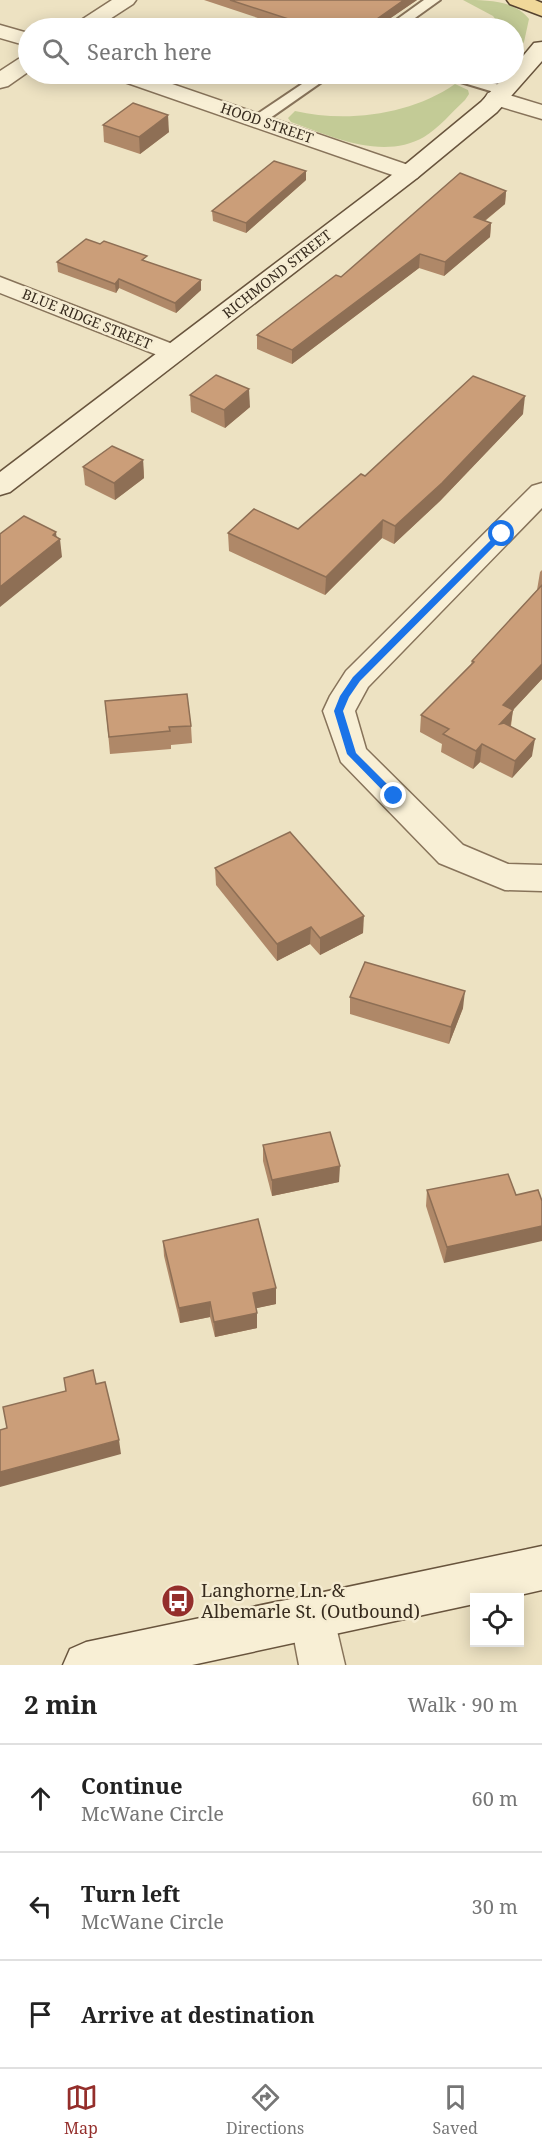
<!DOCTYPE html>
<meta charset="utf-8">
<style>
body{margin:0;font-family:"Noto Serif",serif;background:#f2f2f2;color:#222}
.controls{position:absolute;right:18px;bottom:18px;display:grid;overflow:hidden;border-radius:0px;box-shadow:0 3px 15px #0003}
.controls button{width:54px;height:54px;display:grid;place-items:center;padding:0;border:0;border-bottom:2px solid #e0e0e0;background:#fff;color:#222;font:30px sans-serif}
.stop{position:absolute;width:18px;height:18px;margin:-14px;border:4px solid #1a73e8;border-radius:50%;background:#fff}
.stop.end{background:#1a73e8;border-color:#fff;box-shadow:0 2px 6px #0008}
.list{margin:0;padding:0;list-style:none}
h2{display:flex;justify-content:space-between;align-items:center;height:78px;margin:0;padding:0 24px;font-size:26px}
h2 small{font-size:20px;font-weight:400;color:#767676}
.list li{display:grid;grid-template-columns:39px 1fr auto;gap:18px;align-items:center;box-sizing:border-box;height:108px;padding:0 24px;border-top:2px solid #e0e0e0}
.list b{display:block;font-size:22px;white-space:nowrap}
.list p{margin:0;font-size:20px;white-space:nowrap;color:#767676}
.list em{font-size:20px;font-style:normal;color:#767676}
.icon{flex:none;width:33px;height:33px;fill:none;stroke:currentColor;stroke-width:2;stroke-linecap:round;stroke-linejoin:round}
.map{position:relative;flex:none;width:542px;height:1665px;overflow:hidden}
.search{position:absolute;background:#fff;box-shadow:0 3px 15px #0003;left:18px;right:18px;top:18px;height:66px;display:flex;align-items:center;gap:15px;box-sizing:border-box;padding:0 21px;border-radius:33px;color:#767676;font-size:22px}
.sheet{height:402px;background:#fff}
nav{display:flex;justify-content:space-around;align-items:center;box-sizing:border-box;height:84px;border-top:2px solid #e0e0e0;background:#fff;font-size:16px;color:#767676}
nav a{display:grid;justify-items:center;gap:3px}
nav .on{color:#942e2b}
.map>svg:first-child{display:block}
.green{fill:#c3cb96}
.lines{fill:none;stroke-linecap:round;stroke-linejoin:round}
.lane-casing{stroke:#87735a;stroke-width:4}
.street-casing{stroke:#87735a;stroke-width:3}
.secondary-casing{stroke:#68543d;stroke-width:3}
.primary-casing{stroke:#54412e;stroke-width:3}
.lane{fill:#f8efd5;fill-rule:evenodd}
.street{fill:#f8efd5;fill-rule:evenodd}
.secondary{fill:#f8efd5;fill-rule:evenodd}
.primary{fill:#f0d89a;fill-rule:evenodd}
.wall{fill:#af8868}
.shaded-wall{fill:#8e6f55}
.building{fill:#cb9e79;stroke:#8e6f55;stroke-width:1.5}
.route{fill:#1a73e8}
.labels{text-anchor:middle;stroke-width:5;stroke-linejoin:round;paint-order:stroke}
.far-street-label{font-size:14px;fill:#372b1e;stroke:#f5ecd2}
.near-poi-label{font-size:18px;fill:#372b1e;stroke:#f5ecd2;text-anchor:start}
</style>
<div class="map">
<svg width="542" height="1665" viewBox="0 0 542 1665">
<rect width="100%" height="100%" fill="#ede2c2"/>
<g class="green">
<path d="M463,0c23,0 52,0 66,19l-5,23 -10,14v-28h-12l-9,-12z"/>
<path d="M455,84l13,6 1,4 -4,6c-13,12 -26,28 -41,37 -42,24 -93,-1 -133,-15l-3,-4 7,-7c51,12 116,4 160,-27z"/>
</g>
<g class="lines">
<defs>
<g id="lane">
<polygon points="424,0 440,0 401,28 385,28"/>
<polygon points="317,74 333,74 263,123 253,123 250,120 253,117"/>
<polygon points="442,74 463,74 509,88 511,91 504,95 444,77"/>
</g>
<g id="street">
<polygon points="112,0 136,0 133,4 96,28 72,28 75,24"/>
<polygon points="0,25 28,33 28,46 0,38"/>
<polygon points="28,57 28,72 8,86 0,88 0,71 20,58"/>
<polygon points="113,74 143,74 417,168 421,173 417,178 409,180 401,178 116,79"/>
<polygon points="496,91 542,105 542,119 488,103 485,98 488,93"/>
<polygon points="0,277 183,348 187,353 183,358 174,361 165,358 0,293"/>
<polygon points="542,483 542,508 368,687 355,711 366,749 463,845 508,864 542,865 542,891 505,890 439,863 341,762 323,711 330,696 346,671 532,486"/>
<polygon points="312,1596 328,1602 334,1618 345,1665 299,1665 290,1618 296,1602"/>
</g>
<g id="secondary">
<polygon points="542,42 542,61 497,112 417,178 10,492 0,495 0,472 401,168 481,102 507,74 514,74 514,67 534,43"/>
<polygon points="542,1546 542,1590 507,1598 474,1598 474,1604 192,1665 63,1665 70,1649 86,1642"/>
</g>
<polygon id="primary" points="507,0 535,0 542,3 542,16 510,4"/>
</defs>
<use href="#lane" class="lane-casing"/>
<use href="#street" class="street-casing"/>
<use href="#secondary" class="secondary-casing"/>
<use href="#primary" class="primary-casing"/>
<use href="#lane" class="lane"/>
<use href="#street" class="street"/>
<use href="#secondary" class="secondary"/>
<use href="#primary" class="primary"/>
</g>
<g class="wall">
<polygon points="204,0 417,0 376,28 288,28"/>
<polygon points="103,125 169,132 140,154 104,142"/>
<polygon points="306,180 246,233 213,221 212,211"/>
<polygon points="506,191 505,204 485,221 491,223 490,237 444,276 419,268 292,364 257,349 257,335 341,277"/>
<polygon points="57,262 148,262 201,280 201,290 176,313 119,288 116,293 58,272"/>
<polygon points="190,395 250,407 225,428 191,412"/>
<polygon points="523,414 440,501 394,544 382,538 325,595 229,551 228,533 298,529 365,476"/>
<polygon points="143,460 144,478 115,500 85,485 83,467"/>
<polygon points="542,570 542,679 513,710 511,726 532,756 512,778 480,762 473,769 441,752 442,744 420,732 421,715 471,664 472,661 537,590 540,572"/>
<polygon points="105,701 191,726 192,743 171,745 171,749 110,754"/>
<polygon points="215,868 363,933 320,955 310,944 277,961 216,885"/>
<polygon points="350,997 463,1008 449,1044 350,1014"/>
<polygon points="263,1145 339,1182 272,1196 263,1161"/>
<polygon points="427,1190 516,1195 444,1263 426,1206"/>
<polygon points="163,1241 276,1288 276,1304 256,1308 257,1328 215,1337 210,1317 180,1323 164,1256"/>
</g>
<g class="shaded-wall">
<polygon points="404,0 417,0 376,28 374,28 374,21"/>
<polygon points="370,19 369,28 357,28"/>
<polygon points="168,115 169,132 140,154 139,137"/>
<polygon points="306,171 306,180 246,233 246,223"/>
<polygon points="506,191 505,204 473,230 474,217"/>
<polygon points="491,223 490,237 444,276 445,262"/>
<polygon points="420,254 419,268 292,364 292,350"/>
<polygon points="119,279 119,288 116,293 115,284"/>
<polygon points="201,280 201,290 176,313 175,303"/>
<polygon points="249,389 250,407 225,428 224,410"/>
<polygon points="525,396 523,414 440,501 394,544 395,526"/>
<polygon points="143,460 144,478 115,500 114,483"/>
<polygon points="383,520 382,538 325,595 326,577"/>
<polygon points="56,532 57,541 60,539 62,557 0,607 0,587"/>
<polygon points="542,664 542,679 513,710 510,728 497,742 503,705"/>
<polygon points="535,739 532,756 512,778 515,761"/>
<polygon points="482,744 480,762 473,769 476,751"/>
<polygon points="364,916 363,933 320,955 320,938"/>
<polygon points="311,927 310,944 277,961 277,944"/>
<polygon points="465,991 463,1008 449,1044 451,1027"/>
<polygon points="340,1166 339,1182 272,1196 272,1180"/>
<polygon points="542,1226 542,1241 444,1263 447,1247"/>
<polygon points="276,1288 276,1304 253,1309 253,1293"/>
<polygon points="210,1302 210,1317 180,1323 179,1308"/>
<polygon points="257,1313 257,1328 215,1337 214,1322"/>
<polygon points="119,1440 121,1454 0,1487 0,1472"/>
</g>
<g class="building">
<polygon points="230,0 404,0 374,21 370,19 357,28 316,28"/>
<polygon points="133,103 168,115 139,137 103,125"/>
<polygon points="274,161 306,171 246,223 212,211"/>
<polygon points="460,173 506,191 474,217 491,223 445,262 420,254 292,350 257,335 336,275 341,277"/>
<polygon points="86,239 100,244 104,241 147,256 142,260 201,280 175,303 119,279 115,284 57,262"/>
<polygon points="216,375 249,389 224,410 190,395"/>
<polygon points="473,376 525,396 442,483 395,526 383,520 326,577 228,533 254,509 298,529 361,474 365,476"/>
<polygon points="112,446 143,460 114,483 83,467"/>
<polygon points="24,516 56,532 53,535 60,539 0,587 0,534"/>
<polygon points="542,585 542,664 503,705 513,710 500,724 504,723 535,739 515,761 482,744 476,751 443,734 449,729 421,715 474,662 472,661"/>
<polygon points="187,694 191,726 169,727 170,731 109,737 105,701"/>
<polygon points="290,832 364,916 320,938 311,927 277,944 215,868"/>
<polygon points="365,962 465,991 451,1027 350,997"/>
<polygon points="330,1132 340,1166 272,1180 263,1145"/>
<polygon points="508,1174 516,1195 538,1190 542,1201 542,1226 447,1247 427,1190"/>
<polygon points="258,1219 276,1288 253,1293 257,1313 214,1322 210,1302 179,1308 163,1241"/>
<polygon points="93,1370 96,1384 105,1382 119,1440 0,1472 0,1430 7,1428 3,1407 66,1391 64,1378"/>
</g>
<polygon class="route" points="499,532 506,534 360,681 349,697 343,711 356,753 399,796 397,799 391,799 347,754 334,711 340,696 353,677"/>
<defs>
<symbol id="bus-disc" viewBox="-11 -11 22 22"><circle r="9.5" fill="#942e2b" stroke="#f5ecd2"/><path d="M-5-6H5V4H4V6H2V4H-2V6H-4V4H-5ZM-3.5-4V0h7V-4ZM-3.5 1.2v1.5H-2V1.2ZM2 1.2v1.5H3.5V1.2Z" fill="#fff"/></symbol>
</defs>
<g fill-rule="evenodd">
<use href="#bus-disc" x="159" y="1582" width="38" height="38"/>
</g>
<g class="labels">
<g class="far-street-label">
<text transform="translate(267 123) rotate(19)" y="5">HOOD STREET</text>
<text transform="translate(277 274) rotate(-38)" y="5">RICHMOND STREET</text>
<text transform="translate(87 319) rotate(22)" y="5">BLUE RIDGE STREET</text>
</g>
<g class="near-poi-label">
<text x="201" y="1597">Langhorne Ln. &amp;<tspan x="201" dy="21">Albemarle St. (Outbound)</tspan></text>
</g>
</g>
</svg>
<div class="controls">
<button><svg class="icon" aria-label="locate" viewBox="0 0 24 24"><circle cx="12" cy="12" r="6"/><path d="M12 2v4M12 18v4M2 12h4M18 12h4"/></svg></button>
</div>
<div class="stop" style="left:502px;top:534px"></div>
<div class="stop end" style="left:394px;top:796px"></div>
<div class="search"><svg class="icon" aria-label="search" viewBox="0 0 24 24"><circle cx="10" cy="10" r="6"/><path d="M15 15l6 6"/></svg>Search here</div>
</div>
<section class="sheet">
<h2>2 min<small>Walk · 90 m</small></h2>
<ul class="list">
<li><svg class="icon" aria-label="ahead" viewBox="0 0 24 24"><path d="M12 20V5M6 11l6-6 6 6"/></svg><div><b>Continue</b><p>McWane Circle</p></div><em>60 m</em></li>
<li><svg class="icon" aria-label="left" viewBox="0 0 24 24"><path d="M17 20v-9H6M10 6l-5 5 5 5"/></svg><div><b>Turn left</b><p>McWane Circle</p></div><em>30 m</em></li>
<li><svg class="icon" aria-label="arrive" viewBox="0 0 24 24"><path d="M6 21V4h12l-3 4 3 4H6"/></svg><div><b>Arrive at destination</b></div></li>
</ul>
</section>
<nav>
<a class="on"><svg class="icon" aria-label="map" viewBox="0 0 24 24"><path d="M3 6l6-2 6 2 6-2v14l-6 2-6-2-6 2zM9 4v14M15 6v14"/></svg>Map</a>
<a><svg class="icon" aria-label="directions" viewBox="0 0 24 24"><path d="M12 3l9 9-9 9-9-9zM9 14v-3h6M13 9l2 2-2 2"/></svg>Directions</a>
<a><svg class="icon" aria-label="saved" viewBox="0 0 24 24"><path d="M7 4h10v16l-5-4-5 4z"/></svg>Saved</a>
</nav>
